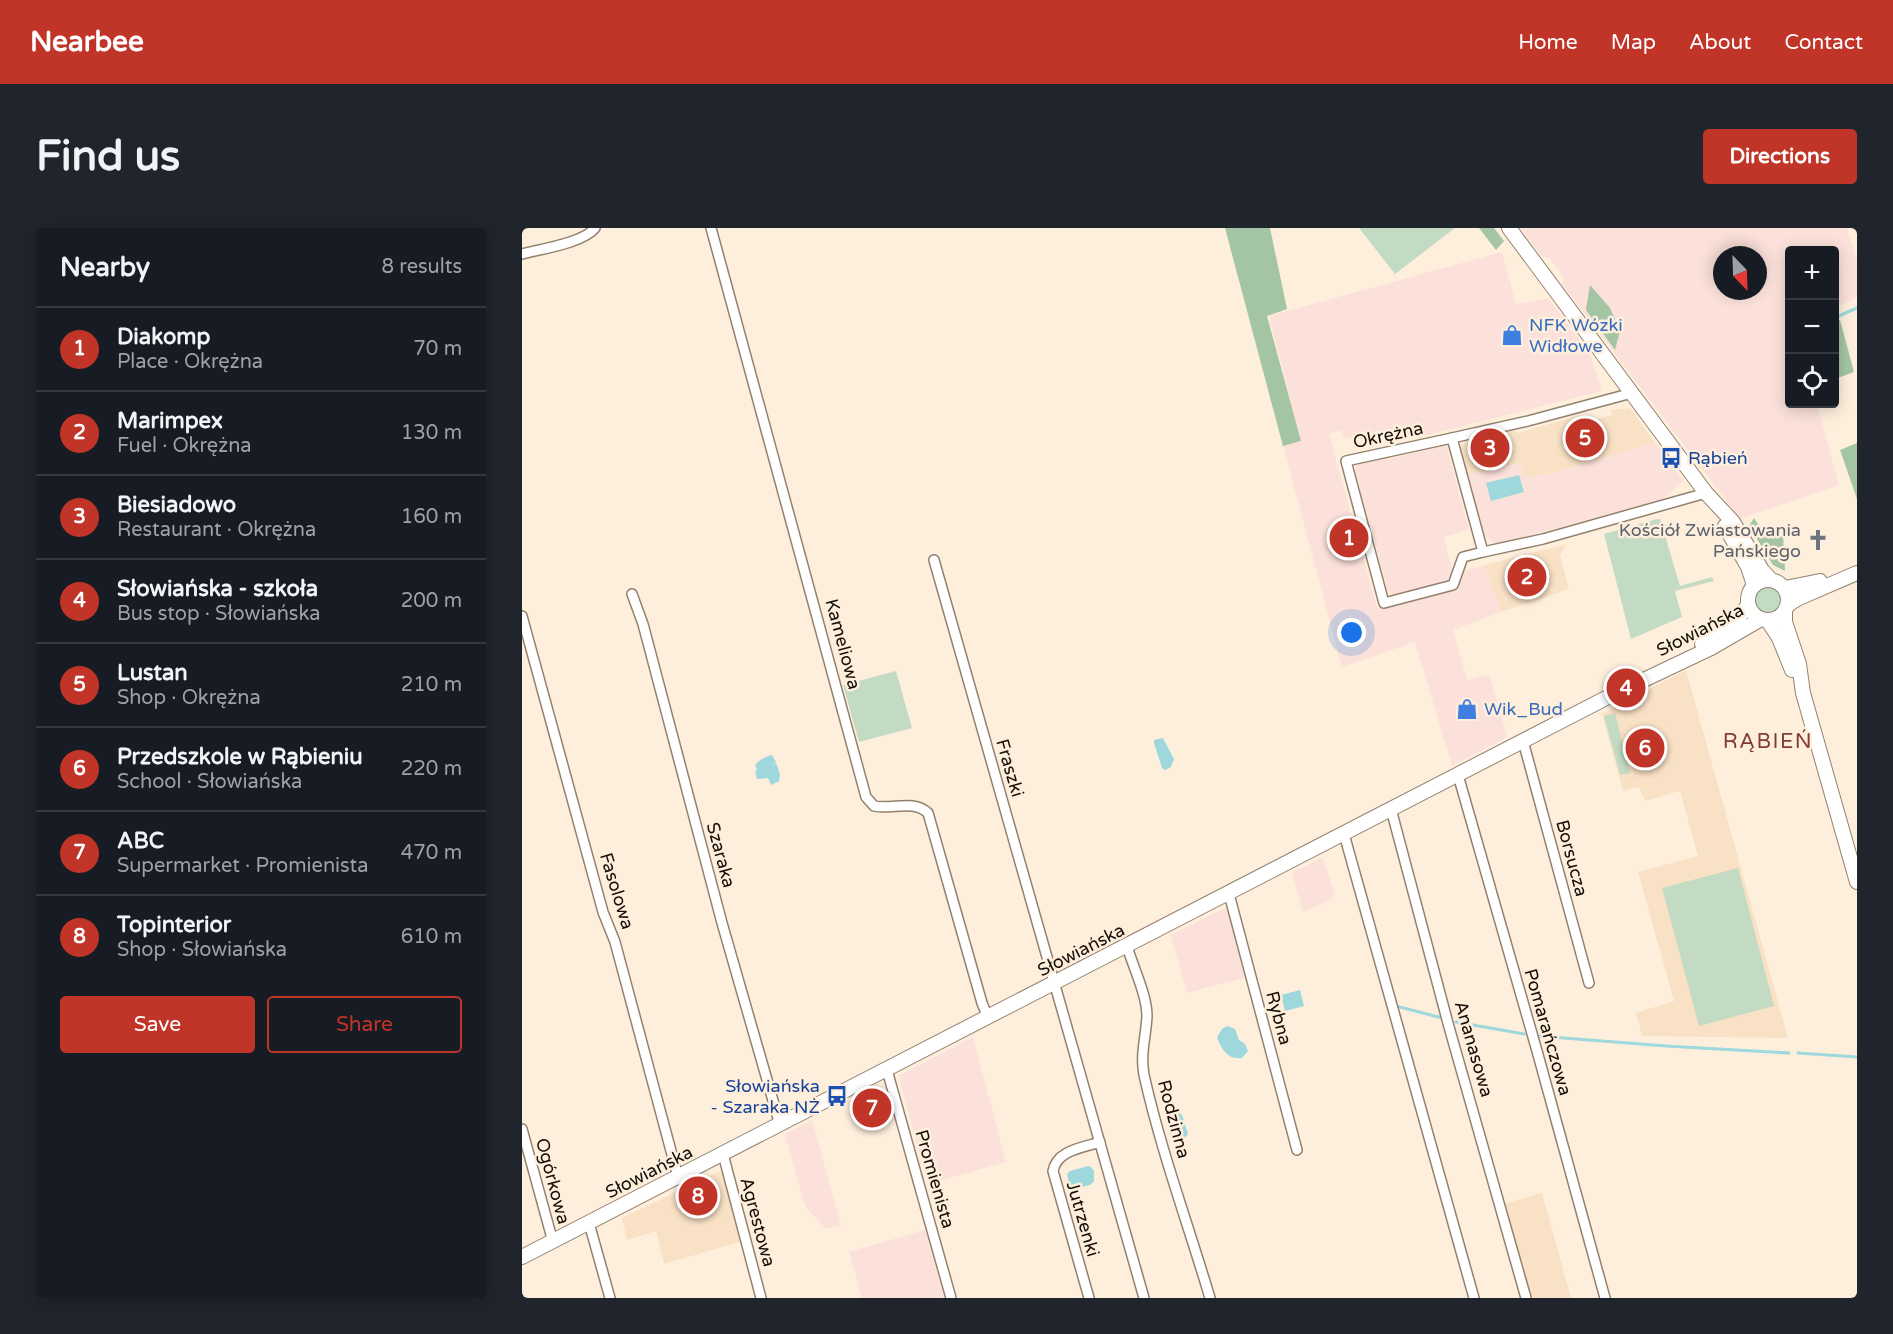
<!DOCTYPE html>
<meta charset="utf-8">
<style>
body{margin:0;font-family:"Varela Round",sans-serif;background:#20242c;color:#f1f3f6}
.controls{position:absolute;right:18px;top:18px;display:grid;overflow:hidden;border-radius:6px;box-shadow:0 3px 15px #0003}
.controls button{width:54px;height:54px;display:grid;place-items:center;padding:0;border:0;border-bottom:2px solid #363941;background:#171b24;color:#f1f3f6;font:30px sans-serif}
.compass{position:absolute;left:1191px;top:18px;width:54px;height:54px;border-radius:50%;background:#171b24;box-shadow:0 3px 15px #0003;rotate:157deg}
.you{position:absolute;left:830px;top:405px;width:21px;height:21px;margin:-15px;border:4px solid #fff;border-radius:50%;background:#1a73e8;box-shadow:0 0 0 9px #1a73e833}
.badge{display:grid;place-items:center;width:39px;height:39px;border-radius:50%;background:#c13428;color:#fff;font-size:20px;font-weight:700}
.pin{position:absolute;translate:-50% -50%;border:3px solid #fff;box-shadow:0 2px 6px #0006}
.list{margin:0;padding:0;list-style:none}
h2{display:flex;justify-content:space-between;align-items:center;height:78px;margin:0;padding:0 24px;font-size:26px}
h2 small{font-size:20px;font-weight:400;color:#9ea1a6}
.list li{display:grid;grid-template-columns:39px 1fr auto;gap:18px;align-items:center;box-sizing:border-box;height:84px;padding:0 24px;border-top:2px solid #363941}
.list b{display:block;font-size:22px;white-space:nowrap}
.list p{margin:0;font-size:20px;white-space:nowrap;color:#9ea1a6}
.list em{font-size:20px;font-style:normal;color:#9ea1a6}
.actions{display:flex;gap:12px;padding:18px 24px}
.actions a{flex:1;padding:14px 0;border:2px solid #c13428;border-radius:6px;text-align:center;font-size:21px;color:#c13428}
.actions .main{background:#c13428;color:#fff}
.icon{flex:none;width:33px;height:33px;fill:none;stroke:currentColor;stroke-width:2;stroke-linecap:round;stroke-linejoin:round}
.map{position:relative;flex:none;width:1335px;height:1070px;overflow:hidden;border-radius:6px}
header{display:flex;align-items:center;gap:36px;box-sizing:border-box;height:84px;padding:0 30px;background:#c13428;color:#fff}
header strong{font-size:28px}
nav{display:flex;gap:33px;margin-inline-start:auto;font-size:21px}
.intro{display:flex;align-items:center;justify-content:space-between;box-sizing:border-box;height:144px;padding:0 36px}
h1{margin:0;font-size:42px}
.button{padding:15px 27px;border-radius:6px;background:#c13428;color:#fff;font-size:21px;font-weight:700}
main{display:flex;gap:36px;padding:0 36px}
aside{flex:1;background:#171b24;border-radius:6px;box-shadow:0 3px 15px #0003}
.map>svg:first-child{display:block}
.built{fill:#f9e1c5}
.industrial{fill:#fbe1d9;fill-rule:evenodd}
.green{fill:#c4dbc3}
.forest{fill:#a4c5a3}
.water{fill:#9ed8dc}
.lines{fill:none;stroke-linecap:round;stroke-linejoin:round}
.stream{stroke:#9ed8dc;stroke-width:3}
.street-casing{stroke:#92816d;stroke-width:12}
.secondary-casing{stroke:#92816d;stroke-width:16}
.street{stroke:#fff;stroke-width:9}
.secondary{stroke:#fff;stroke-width:14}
.labels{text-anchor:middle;stroke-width:5;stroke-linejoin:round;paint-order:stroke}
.shop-label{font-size:18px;fill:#366cbe;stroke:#feefdd;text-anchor:start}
.street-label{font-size:18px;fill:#150f07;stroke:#feefdd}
.transit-label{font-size:18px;fill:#164399;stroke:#feefdd;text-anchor:start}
.worship-label{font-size:18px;fill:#5b616d;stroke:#feefdd;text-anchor:end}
.quarter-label{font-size:21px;letter-spacing:1.5px;fill:#833c33;stroke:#feefdd}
</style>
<header>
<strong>Nearbee</strong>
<nav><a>Home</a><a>Map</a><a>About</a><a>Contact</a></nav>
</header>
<div class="intro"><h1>Find us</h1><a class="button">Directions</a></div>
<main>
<aside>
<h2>Nearby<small>8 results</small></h2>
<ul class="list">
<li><span class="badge">1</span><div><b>Diakomp</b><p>Place · Okrężna</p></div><em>70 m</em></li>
<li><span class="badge">2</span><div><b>Marimpex</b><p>Fuel · Okrężna</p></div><em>130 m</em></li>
<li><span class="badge">3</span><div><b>Biesiadowo</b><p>Restaurant · Okrężna</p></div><em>160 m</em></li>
<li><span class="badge">4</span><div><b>Słowiańska - szkoła</b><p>Bus stop · Słowiańska</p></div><em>200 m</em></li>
<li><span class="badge">5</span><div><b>Lustan</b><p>Shop · Okrężna</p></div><em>210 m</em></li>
<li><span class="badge">6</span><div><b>Przedszkole w Rąbieniu</b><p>School · Słowiańska</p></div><em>220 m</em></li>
<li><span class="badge">7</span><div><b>ABC</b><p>Supermarket · Promienista</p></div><em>470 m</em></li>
<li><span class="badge">8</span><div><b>Topinterior</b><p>Shop · Słowiańska</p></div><em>610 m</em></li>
</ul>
<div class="actions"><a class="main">Save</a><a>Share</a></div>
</aside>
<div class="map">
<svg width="1335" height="1070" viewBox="0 0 1335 1070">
<rect width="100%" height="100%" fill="#feefdd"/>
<g class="built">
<polygon points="1108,180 1133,215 1026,246 1002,249 997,235 946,247 939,219 945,213 991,202 996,205 1058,187 1060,195 1090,187 1089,182"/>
<polygon points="1045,316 1038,327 1047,361 979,384 962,337"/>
<polygon points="1164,442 1266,810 1120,808 1114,785 1152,773 1116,644 1176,628 1158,563 1123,573 1117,559 1101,563 1080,486"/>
<polygon points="196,944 201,946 218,1014 142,1036 134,1003 105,1012 100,990"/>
<polygon points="1020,965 1049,1070 1007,1070 981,976"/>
</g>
<g class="industrial">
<path d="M998,0h327l10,33v36l-22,11 -1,-58h-44v154h27l22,81 -99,34 -178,-235 2,-7 -15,-19 -7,-1zM1200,27h36v36h-36z"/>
<polygon points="980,24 994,76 1026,70 1068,126 1080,163 906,207 822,210 820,202 807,206 855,380 935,361 941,343 962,337 979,384 931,402 945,452 967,446 985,509 930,538 893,414 820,439 761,218 779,213 747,88"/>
<polygon points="1133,215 1162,253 1139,272 976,316 963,309 946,247 998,235 1002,249 1026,246"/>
<polygon points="924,217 947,302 922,309 931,347 927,353 872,367 866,363 833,242 835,234 861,228 867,231"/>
<polygon points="801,629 812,664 810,671 781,684 770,645"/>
<polygon points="705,679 724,749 665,765 649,707"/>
<polygon points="451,809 484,934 406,956 378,854 378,847"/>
<polygon points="290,892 319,997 304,1001 283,978 263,906"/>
<polygon points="403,1002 422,1070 340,1070 327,1024"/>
</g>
<g class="green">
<polygon points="837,0 933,0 873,46"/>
<polygon points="1135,291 1138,291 1158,358 1190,349 1192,353 1153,363 1160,389 1109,411 1082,306"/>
<circle cx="1246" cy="373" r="14"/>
<polygon points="374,443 390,500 337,514 321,457"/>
<polygon points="1093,485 1108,545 1098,547 1082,488"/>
<polygon points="1216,640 1252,778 1177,798 1140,660"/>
</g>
<g class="forest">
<polygon points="703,0 748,0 765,81 745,88 779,213 761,218"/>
<polygon points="957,0 972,0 982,13 974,22"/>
<polygon points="1068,57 1088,80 1098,103 1093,122 1064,82"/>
<polygon points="1318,92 1332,144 1313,151 1313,94"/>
<polygon points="1335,215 1335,271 1318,222"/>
<polygon points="1232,290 1240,302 1261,307 1263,343 1251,337 1227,298"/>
</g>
<g class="water">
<polygon points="997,247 1002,264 969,273 964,255"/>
<polygon points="641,510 652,531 649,539 643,542 640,540 632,515 632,512"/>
<path d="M250,527l4,7 -5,3 5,-2 4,11 -1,7 -8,4 -3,-7 -11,1 -2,-8 2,-1 -2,-5c5,-6 10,-8 17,-10z"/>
<polygon points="778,762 782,778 763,783 759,767"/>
<path d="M705,798l8,3 4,11 6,4 3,7 -6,7c-14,2 -21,-9 -25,-21l5,-8z"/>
<polygon points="656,884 660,887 666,906 663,910 654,913 649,909 644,891 645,888"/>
<polygon points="566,938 569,939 572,943 572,953 568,957 551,961 548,960 545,946 548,943"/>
</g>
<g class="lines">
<g class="stream">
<polyline points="1312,90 1335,80"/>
<polyline points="874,778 920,790"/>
<polyline points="934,794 1002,806"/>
<polyline points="1016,808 1144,818 1267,825"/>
<polyline points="1276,825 1335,829"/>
</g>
<defs>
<g id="street">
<path d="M189,0l155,569 8,9c18,4 39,-7 54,7l54,190 6,15"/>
<path d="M0,26c19,-5 61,-11 73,-26"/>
<polyline points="1110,165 1006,193 930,210 961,324 1021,311 1184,265"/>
<polyline points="930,210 824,233 862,375 931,357 941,329 961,324"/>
<polyline points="412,332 622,1070"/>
<polyline points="110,366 121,396 200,695 258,897"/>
<polyline points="0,388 81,684 93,714 156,949"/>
<polyline points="1001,513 1067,755"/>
<polyline points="936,547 1015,823 1083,1070"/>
<polyline points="869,581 927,799 1004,1070"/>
<polyline points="822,606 952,1070"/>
<polyline points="707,666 775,922"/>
<path d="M605,718c6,21 20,49 20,70 -1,21 -7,38 -3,59 17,76 44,149 66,223"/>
<polyline points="365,842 429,1070"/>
<polyline points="0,901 31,1014"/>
<polyline points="201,926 239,1070"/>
<polyline points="67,995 88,1070"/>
<path d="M567,1070l-36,-127c4,-21 29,-23 47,-29"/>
</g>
<g id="secondary">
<polyline points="987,0 1184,265 1211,294 1240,342 1249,352"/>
<polyline points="1203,298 1226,339 1232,357"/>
<circle cx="1246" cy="372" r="20"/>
<polyline points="1263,360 1298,353"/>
<polyline points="1267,376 1277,370 1335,345"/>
<polyline points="1263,384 1263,394 1277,436 1281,465 1335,654"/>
<polyline points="1246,393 1257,410 1270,442"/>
<polyline points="1180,416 1215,392 1226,377"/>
<polyline points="0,1029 1088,468 1189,420 1239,391"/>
</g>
</defs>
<use href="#street" class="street-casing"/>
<use href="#secondary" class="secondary-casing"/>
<use href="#street" class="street"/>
<use href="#secondary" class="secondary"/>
</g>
<defs>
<symbol id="shop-bare" viewBox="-9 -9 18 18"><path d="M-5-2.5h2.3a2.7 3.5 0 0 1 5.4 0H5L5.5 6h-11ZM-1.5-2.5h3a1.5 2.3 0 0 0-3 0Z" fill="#3f7fe0" stroke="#feefdd" stroke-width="2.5" paint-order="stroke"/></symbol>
<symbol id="bus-bare" viewBox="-9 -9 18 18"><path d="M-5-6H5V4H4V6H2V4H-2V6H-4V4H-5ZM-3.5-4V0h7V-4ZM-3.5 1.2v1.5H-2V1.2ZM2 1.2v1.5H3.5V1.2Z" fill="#1a4fb4" stroke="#feefdd" stroke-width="2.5" paint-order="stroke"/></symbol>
<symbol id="church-bare" viewBox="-9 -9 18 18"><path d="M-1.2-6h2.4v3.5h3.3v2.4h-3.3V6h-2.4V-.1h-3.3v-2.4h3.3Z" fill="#6b7280" stroke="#feefdd" stroke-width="2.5" paint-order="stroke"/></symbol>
</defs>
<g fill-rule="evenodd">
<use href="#shop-bare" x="975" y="92" width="30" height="30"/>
<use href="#bus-bare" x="1134" y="215" width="30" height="30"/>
<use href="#church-bare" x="1281" y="297" width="30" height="30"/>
<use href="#shop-bare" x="930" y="466" width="30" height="30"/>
<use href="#bus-bare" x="300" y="853" width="30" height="30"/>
</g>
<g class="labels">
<g class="shop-label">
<text x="1007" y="103">NFK Wózki<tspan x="1007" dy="21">Widłowe</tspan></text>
<text x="962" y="487">Wik_Bud</text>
</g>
<g class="street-label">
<text transform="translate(866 207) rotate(-12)" y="6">Okrężna</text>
<text transform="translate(1178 402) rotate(-27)" y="6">Słowiańska</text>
<text transform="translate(321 416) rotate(75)" y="6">Kameliowa</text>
<text transform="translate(488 540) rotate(74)" y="6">Fraszki</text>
<text transform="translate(199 627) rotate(75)" y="6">Szaraka</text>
<text transform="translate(1050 630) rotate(75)" y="6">Borsucza</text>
<text transform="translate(95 663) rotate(73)" y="6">Fasolowa</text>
<text transform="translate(559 722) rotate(-27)" y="6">Słowiańska</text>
<text transform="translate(757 790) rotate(75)" y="6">Rybna</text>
<text transform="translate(1026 804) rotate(74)" y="6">Pomarańczowa</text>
<text transform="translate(952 821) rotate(74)" y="6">Ananasowa</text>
<text transform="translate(652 891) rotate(75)" y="6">Rodzinna</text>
<text transform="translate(127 944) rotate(-27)" y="6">Słowiańska</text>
<text transform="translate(413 951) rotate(74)" y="6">Promienista</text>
<text transform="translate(31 953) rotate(75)" y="6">Ogórkowa</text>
<text transform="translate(561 991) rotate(74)" y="6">Jutrzenki</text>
<text transform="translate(236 994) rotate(75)" y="6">Agrestowa</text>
</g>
<g class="transit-label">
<text x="1166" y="236">Rąbień</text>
<text x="298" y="864" text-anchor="end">Słowiańska<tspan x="298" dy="21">- Szaraka NŻ</tspan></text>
</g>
<g class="worship-label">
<text x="1279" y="308">Kościół Zwiastowania<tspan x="1279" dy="21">Pańskiego</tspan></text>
</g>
<g class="quarter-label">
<text x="1246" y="520">RĄBIEŃ</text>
</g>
</g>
</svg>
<div class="controls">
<button>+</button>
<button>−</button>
<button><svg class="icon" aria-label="locate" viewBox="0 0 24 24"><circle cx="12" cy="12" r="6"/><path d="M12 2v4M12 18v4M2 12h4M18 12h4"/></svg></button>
</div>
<svg class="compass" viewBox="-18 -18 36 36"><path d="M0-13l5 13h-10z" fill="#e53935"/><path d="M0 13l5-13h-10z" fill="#9ea1a6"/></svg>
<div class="you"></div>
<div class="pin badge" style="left:827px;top:310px">1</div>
<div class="pin badge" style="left:1005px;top:349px">2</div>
<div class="pin badge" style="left:968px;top:220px">3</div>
<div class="pin badge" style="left:1104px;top:460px">4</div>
<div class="pin badge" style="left:1063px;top:210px">5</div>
<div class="pin badge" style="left:1123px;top:520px">6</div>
<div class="pin badge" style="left:350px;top:880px">7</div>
<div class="pin badge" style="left:176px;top:968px">8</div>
</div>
</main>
